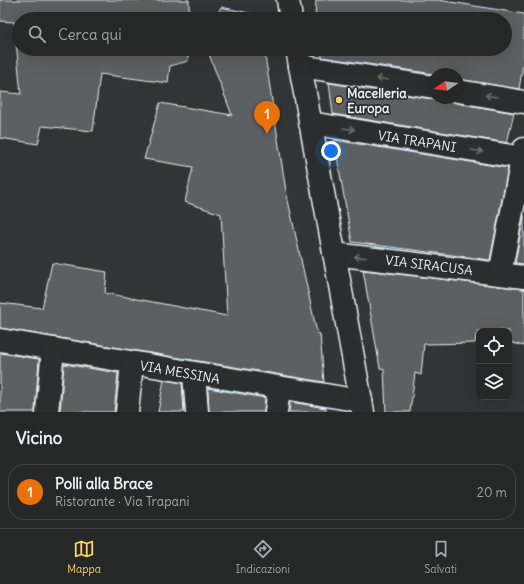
<!DOCTYPE html>
<html lang="it">
<meta charset="utf-8">
<style>
body{margin:0;font-family:Delius,sans-serif;background:#323434;color:#f1f3f6}
.controls{position:absolute;right:12px;bottom:12px;display:grid;overflow:hidden;border-radius:8px;box-shadow:0 4px 16px #0002}
.controls button{width:36px;height:36px;display:grid;place-items:center;padding:0;border:0;border-bottom:1px solid #424445;background:#262828;color:#f1f3f6;font:20px sans-serif}
.compass{position:absolute;left:428px;top:68px;width:36px;height:36px;border-radius:50%;background:#262828;box-shadow:0 4px 16px #0002;rotate:257deg}
.you{position:absolute;left:331px;top:151px;width:14px;height:14px;margin:-10px;border:3px solid #fff;border-radius:50%;background:#1a73e8;box-shadow:0 0 0 6px #1a73e833}
.badge{display:grid;place-items:center;width:26px;height:26px;border-radius:50%;background:#ffd166;color:#fff;font-size:13px;font-weight:700}
.pin{position:absolute;translate:-50% -33px;filter:drop-shadow(0 1px 2px #0008)}
.pin::after{content:'';position:absolute;top:21px;width:14px;height:12px;background:inherit;clip-path:polygon(0 0,100% 0,50% 100%)}
.list{margin:0;padding:0;list-style:none}
h2{display:flex;justify-content:space-between;align-items:center;height:52px;margin:0;padding:0 16px;font-size:17px}
h2 small{font-size:13px;font-weight:400;color:#a4a6a8}
.list li{display:grid;grid-template-columns:26px 1fr auto;gap:12px;align-items:center;box-sizing:border-box;height:56px;margin:0 8px 8px;padding:0 8px;border:1px solid #424445;border-radius:16px}
.list b{display:block;font-size:15px;white-space:nowrap}
.list p{margin:0;font-size:13px;white-space:nowrap;color:#a4a6a8}
.list em{font-size:13px;font-style:normal;color:#a4a6a8}
.icon{flex:none;width:22px;height:22px;fill:none;stroke:currentColor;stroke-width:2;stroke-linecap:round;stroke-linejoin:round}
.map{position:relative;flex:none;width:524px;height:412px;overflow:hidden}
.search{position:absolute;background:#262828;box-shadow:0 4px 16px #0002;left:12px;right:12px;top:12px;height:44px;display:flex;align-items:center;gap:10px;box-sizing:border-box;padding:0 14px;border-radius:22px;color:#a4a6a8;font-size:15px}
.sheet{height:116px;background:#262828}
nav{display:flex;justify-content:space-around;align-items:center;box-sizing:border-box;height:56px;border-top:1px solid #424445;background:#262828;font-size:11px;color:#a4a6a8}
nav a{display:grid;justify-items:center;gap:2px}
nav .on{color:#ffd166}
.map>svg:first-child{display:block}
.building{fill:#5c6063;stroke:#e8f1f8}
.lines{fill:none;stroke-linecap:round;stroke-linejoin:round}
.minor-casing{stroke:#e8f1f8;stroke-width:25}
.major-casing{stroke:#e8f1f8;stroke-width:25}
.minor{stroke:#2a2d2e;stroke-width:22}
.major{stroke:#2a2d2e;stroke-width:22}
.oneway{stroke:#6c7275}
.poi-dot{fill:#ffd166;stroke:#2a2d2e;stroke-width:1.5}
.labels{text-anchor:middle;stroke-width:3.5;stroke-linejoin:round;paint-order:stroke}
.poi-label{font-size:13px;font-weight:bold;fill:#e8f1f8;stroke:#2a2d2e;text-anchor:start}
.street-label{font-size:13px;fill:#e8f1f8;stroke:#2a2d2e}
</style>
<div class="map">
<svg width="524" height="412" viewBox="0 0 524 412">
<rect width="100%" height="100%" fill="#323536"/>
<filter id="ink" filterUnits="userSpaceOnUse"><feTurbulence type="fractalNoise" baseFrequency=".025" numOctaves="2"/><feDisplacementMap in="SourceGraphic" scale="8" xChannelSelector="R" yChannelSelector="G"/><feConvolveMatrix kernelMatrix="1 2 1 2 8 2 1 2 1" color-interpolation-filters="sRGB"/></filter>
<g filter="url(#ink)">
<g class="building">
<polygon points="0,0 189,0 189,19 19,19 19,49 188,49 188,61 170,66 168,83 100,74 93,131 42,126 38,144 0,138 0,92 21,94 14,22 0,21"/>
<polygon points="316,0 438,0 524,14 524,58 519,89 458,79 458,74 434,74 322,57 321,49 505,49 505,19 315,19"/>
<polygon points="221,7 258,15 259,19 215,19"/>
<polygon points="207,49 264,49 286,191 317,333 320,334 324,382 0,328 0,303 42,308 52,263 107,272 105,293 227,316 221,214 185,202 193,167 144,159 160,103 232,115"/>
<polygon points="329,83 432,99 448,98 456,103 514,113 507,143 333,114"/>
<polygon points="334,140 508,168 490,260 352,242"/>
<polygon points="524,215 524,264 515,263"/>
<polygon points="363,270 524,289 524,346 509,342 509,331 479,331 479,336 476,335 475,343 424,344 421,375 415,373 410,412 386,412 384,369 380,368"/>
<polygon points="0,353 39,359 35,412 0,412"/>
<polygon points="64,364 118,373 114,412 60,412"/>
<polygon points="164,380 182,383 184,412 158,412"/>
<polygon points="208,388 265,398 264,412 209,412"/>
<polygon points="290,402 326,408 326,412 289,412"/>
</g>
<g class="lines">
<defs>
<g id="minor">
<polyline points="300,66 434,87"/>
<polyline points="458,91 524,102"/>
<polyline points="310,123 524,158"/>
<polyline points="334,254 524,277"/>
<polyline points="500,274 524,149"/>
<polyline points="0,340 361,401"/>
<polyline points="194,374 197,412"/>
<polyline points="47,412 53,349"/>
<polyline points="127,412 132,363"/>
<polyline points="276,412 279,389"/>
</g>
<g id="major">
<polyline points="288,0 291,19"/>
<polyline points="297,49 363,412"/>
</g>
</defs>
<use href="#minor" class="minor-casing"/>
<use href="#major" class="major-casing"/>
<use href="#minor" class="minor"/>
<use href="#major" class="major"/>
</g>
<defs><path id="oneway-shaft" d="M-6 0H5M1.5-3L5.5 0L1.5 3" fill="none" stroke-width="1.6" stroke-linecap="round" stroke-linejoin="round"/></defs>
<g class="oneway">
<use href="#oneway-shaft" transform="translate(382 79) rotate(-171)"/>
<use href="#oneway-shaft" transform="translate(491 96) rotate(-171)"/>
<use href="#oneway-shaft" transform="translate(349 129) rotate(9)"/>
<use href="#oneway-shaft" transform="translate(477 151) rotate(9)"/>
<use href="#oneway-shaft" transform="translate(360 257) rotate(-173)"/>
</g>
</g>
<circle class="poi-dot" cx="339" cy="100" r="4"/>
<g class="labels">
<g class="poi-label">
<text x="347" y="98">Macelleria<tspan x="347" dy="15">Europa</tspan></text>
</g>
<g class="street-label">
<text transform="translate(417 141) rotate(9)" y="5">VIA TRAPANI</text>
<text transform="translate(429 265) rotate(7)" y="5">VIA SIRACUSA</text>
<text transform="translate(180 372) rotate(10)" y="5">VIA MESSINA</text>
</g>
</g>
</svg>
<div class="controls">
<button><svg class="icon" aria-label="locate" viewBox="0 0 24 24"><circle cx="12" cy="12" r="6"/><path d="M12 2v4M12 18v4M2 12h4M18 12h4"/></svg></button>
<button><svg class="icon" aria-label="layers" viewBox="0 0 24 24"><path d="M12 4l9 5-9 5-9-5zM3 14l9 5 9-5"/></svg></button>
</div>
<svg class="compass" viewBox="-18 -18 36 36"><path d="M0-13l5 13h-10z" fill="#e53935"/><path d="M0 13l5-13h-10z" fill="#a4a6a8"/></svg>
<div class="you"></div>
<div class="pin badge" style="left:267px;top:134px;background:#e8710a">1</div>
<div class="search"><svg class="icon" aria-label="search" viewBox="0 0 24 24"><circle cx="10" cy="10" r="6"/><path d="M15 15l6 6"/></svg>Cerca qui</div>
</div>
<section class="sheet">
<h2>Vicino<small></small></h2>
<ul class="list">
<li><span class="badge" style="background:#e8710a">1</span><div><b>Polli alla Brace</b><p>Ristorante · Via Trapani</p></div><em>20 m</em></li>
</ul>
</section>
<nav>
<a class="on"><svg class="icon" aria-label="map" viewBox="0 0 24 24"><path d="M3 6l6-2 6 2 6-2v14l-6 2-6-2-6 2zM9 4v14M15 6v14"/></svg>Mappa</a>
<a><svg class="icon" aria-label="directions" viewBox="0 0 24 24"><path d="M12 3l9 9-9 9-9-9zM9 14v-3h6M13 9l2 2-2 2"/></svg>Indicazioni</a>
<a><svg class="icon" aria-label="saved" viewBox="0 0 24 24"><path d="M7 4h10v16l-5-4-5 4z"/></svg>Salvati</a>
</nav>
